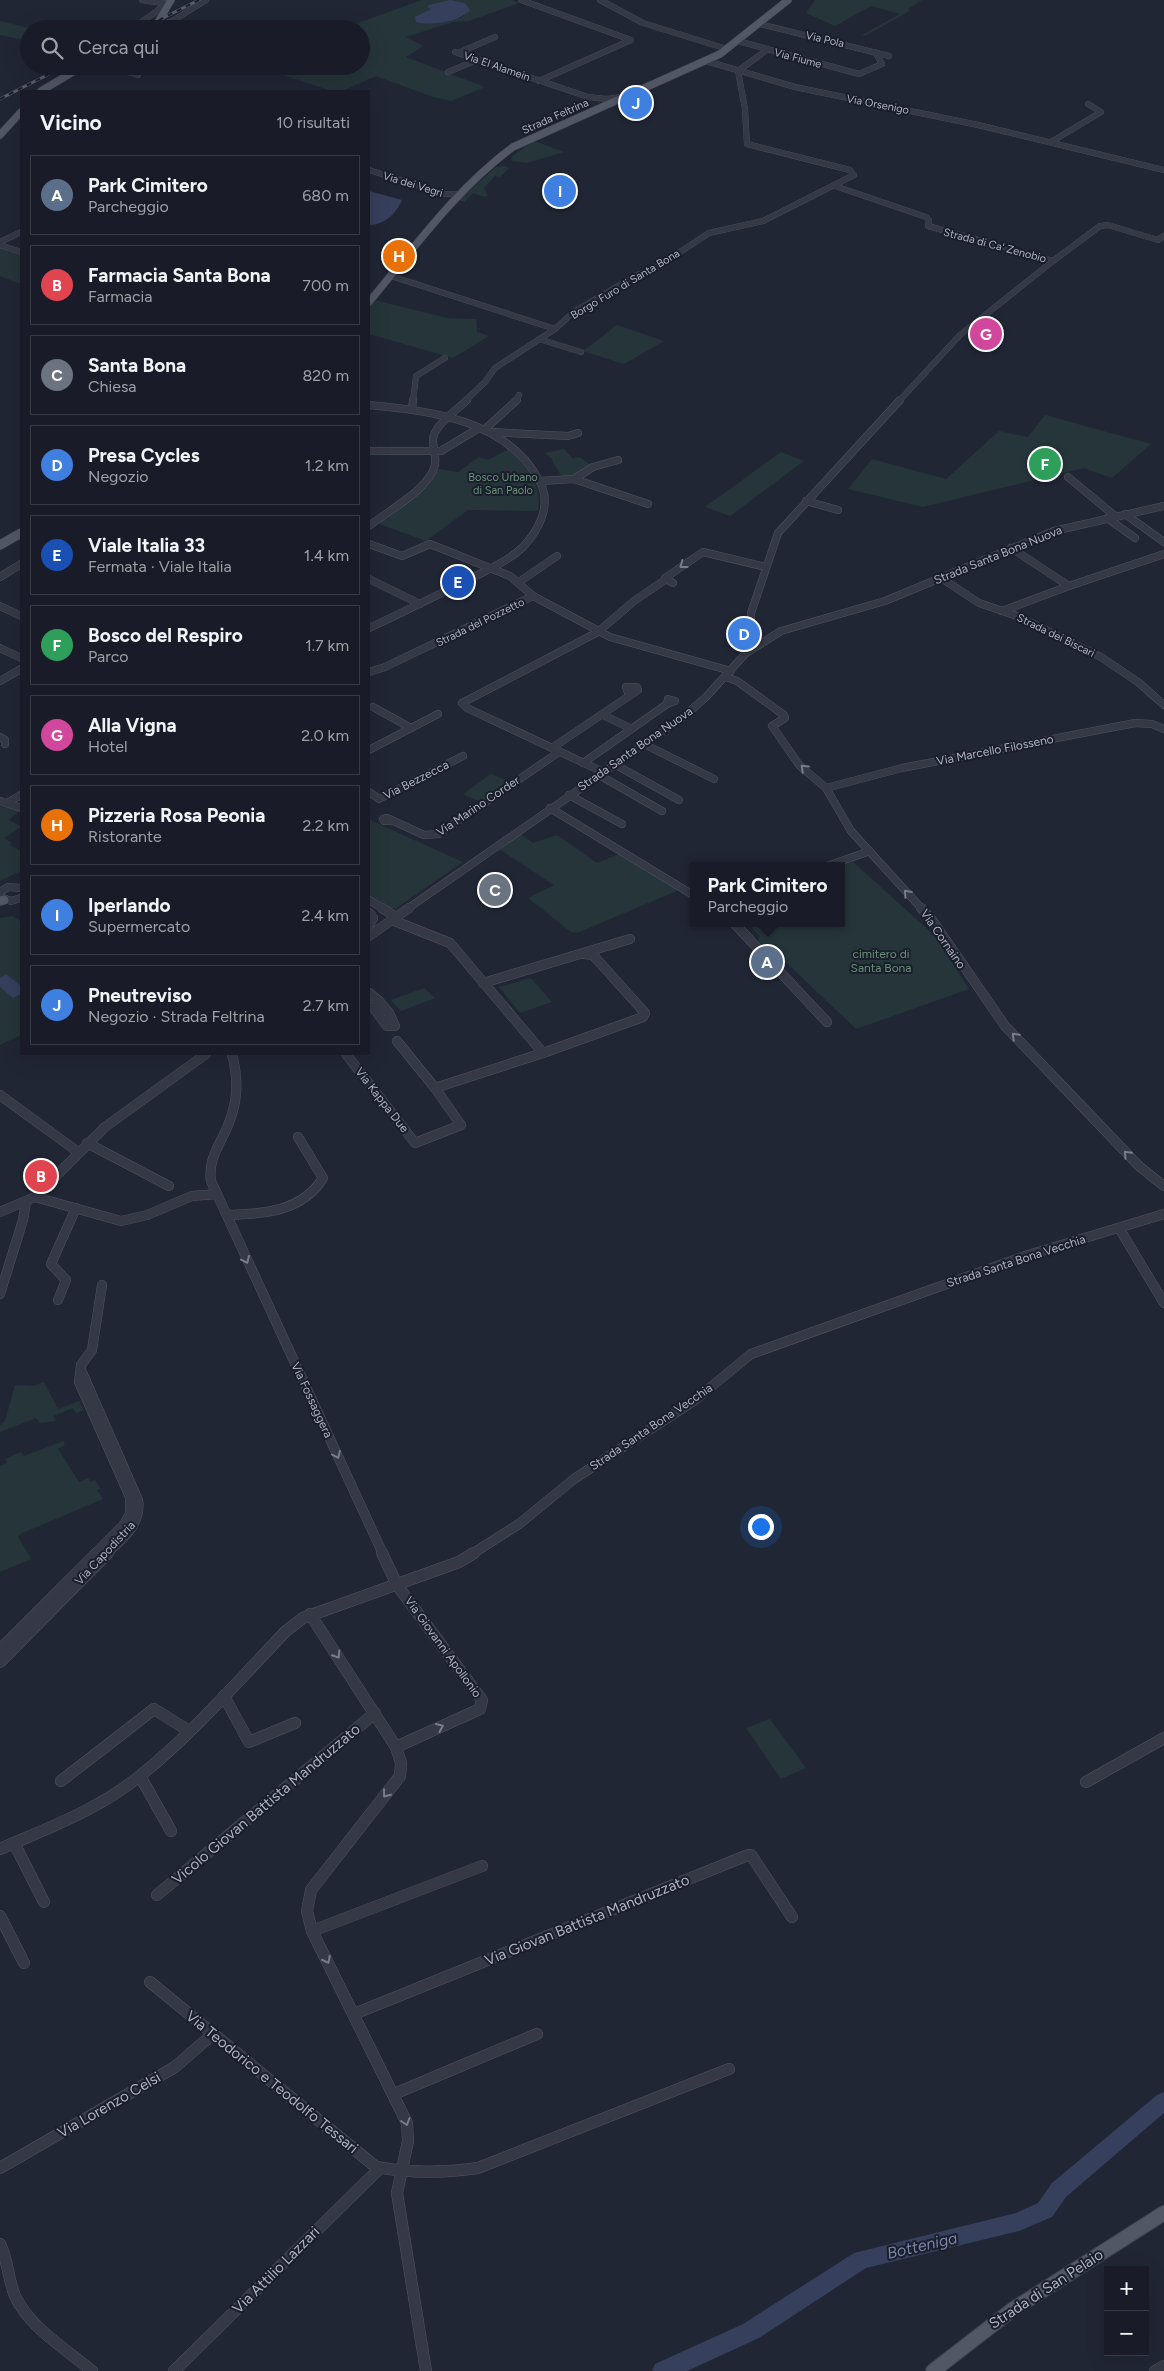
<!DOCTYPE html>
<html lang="it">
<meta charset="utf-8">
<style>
body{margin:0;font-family:Figtree,sans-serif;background:#222530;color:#f1f3f6}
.controls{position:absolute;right:15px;bottom:15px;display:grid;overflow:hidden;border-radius:0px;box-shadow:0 5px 20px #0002}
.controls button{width:45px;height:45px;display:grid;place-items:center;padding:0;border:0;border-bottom:1px solid #373a45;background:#191c28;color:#f1f3f6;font:25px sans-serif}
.you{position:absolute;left:760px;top:1526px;width:18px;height:18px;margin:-12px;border:4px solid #fff;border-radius:50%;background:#1a73e8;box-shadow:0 0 0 8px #1a73e833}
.badge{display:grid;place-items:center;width:32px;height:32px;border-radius:50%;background:#0b8043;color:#fff;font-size:16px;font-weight:700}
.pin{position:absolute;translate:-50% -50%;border:2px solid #fff;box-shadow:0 1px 5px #0006}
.popup{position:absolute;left:690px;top:862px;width:155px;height:65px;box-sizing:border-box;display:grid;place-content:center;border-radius:0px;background:#191c28;filter:drop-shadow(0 1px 4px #0005);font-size:16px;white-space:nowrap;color:#9fa1a8}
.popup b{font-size:19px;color:#f1f3f6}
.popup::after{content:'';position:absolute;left:50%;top:100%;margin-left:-10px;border:10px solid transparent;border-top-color:#191c28}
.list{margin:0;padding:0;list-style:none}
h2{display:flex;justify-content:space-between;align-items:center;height:65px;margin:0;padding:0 20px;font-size:21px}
h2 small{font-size:16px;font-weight:400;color:#9fa1a8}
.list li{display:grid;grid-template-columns:32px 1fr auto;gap:15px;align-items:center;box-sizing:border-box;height:80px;margin:0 10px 10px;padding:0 10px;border:1px solid #373a45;border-radius:0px}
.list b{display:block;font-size:19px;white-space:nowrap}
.list p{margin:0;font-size:16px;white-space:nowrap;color:#9fa1a8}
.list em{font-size:16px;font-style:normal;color:#9fa1a8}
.icon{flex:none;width:28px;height:28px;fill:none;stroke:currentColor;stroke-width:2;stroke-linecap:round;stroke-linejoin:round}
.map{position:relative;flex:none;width:1164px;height:2371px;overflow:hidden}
.search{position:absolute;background:#191c28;box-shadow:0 5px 20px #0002;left:20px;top:20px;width:350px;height:55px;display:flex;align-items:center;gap:12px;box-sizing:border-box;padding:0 18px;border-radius:28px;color:#9fa1a8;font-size:19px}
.panel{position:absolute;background:#191c28;box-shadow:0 5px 20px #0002;left:20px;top:90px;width:350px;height:965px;border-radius:0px}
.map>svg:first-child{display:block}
.green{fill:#26353a;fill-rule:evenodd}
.water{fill:#363f5c}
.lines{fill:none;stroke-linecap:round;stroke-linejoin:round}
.river{fill:#363f5c;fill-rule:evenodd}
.minor-far3-casing{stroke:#4f5361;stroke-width:6}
.minor-far2-casing{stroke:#4f5361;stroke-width:8}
.minor-far1-casing{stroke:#4f5361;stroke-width:10}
.minor-casing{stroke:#4f5361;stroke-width:12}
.major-far2-casing{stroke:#3e4250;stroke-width:8}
.major-far1-casing{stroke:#3e4250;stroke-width:10}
.major-casing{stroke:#3e4250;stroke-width:16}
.minor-far3{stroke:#353946;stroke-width:5.5}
.minor-far2{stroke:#353946;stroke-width:7}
.minor-far1{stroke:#353946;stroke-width:9}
.minor{stroke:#353946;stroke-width:11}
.major-far2{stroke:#525766;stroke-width:7}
.major-far1{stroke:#525766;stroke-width:9}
.major{stroke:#525766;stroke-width:14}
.rail-casing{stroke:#575c6d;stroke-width:3}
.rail{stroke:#1a1e2b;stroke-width:2;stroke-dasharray:5;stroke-linecap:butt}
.oneway{stroke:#787c8b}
.labels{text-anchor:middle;stroke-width:4;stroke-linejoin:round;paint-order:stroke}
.far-street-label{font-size:11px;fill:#afb3c3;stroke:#1a1e2b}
.far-park-label{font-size:11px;fill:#689279;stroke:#1a1e2b}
.street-label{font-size:12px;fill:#afb3c3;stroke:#1a1e2b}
.park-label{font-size:12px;fill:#689279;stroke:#1a1e2b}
.near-street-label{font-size:15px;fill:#afb3c3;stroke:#1a1e2b}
.near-water-label{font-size:16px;font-style:italic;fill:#7985aa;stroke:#1a1e2b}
</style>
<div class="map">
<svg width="1164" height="2371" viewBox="0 0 1164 2371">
<rect width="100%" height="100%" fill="#212635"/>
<g class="green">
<path d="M422,0h90l7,3 -50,18 -16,1 -47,15 17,9 -17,11 79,30 -34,14 -18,-4 -57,-21 -34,15h-10l-76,-25h105v-37h-20zM431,9l36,4 -6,5 -41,-3z"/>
<polygon points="815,0 922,0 908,9 910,10 906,13 865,36 862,35 900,14 871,6 835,26 806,13"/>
<polygon points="0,21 34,29 29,29 29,41 0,35"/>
<polygon points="534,141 564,152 527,163 512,161 511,157"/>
<polygon points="505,166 509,168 500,177 495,176 484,188 488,195 484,197 473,193 464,202 459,200 496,167"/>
<polygon points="0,247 21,252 21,284 0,276"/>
<polygon points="374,300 447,318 476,319 477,332 489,336 453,358 369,334 369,306"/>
<polygon points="617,325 664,341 624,364 583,351"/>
<polygon points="1045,415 1151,444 1112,478 1084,468 923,507 848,489 872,459 946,479 999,431 1028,437"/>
<path d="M509,449c18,18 33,35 29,62l-70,-1 -42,31 -49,-18 53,-43 8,-11 20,3 21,-15 9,3z"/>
<polygon points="564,449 573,459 579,457 591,465 574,476 562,477 552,461 553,460 545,453"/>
<polygon points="781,452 804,461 730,516 705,507"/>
<polygon points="491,774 508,781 480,802 463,794"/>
<polygon points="0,806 19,811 9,820 21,827 4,838 12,843 10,845 21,851 21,871 0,881"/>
<polygon points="370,820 463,862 396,908 388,908 369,896"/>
<polygon points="521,834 533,843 557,835 597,863 619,854 686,887 577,933 571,932 528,898 554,885 499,849"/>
<polygon points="853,862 935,936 969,989 856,1029 772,949 765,948 758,941 760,936 747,923 841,923 841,866 835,866"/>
<polygon points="13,916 21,922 21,1035 0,1045 0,918"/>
<polygon points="531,978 552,1002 520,1013 499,987"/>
<polygon points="424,988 435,998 401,1011 391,1000"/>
<polygon points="44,1382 58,1409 79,1401 84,1410 76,1413 73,1408 53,1416 56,1421 40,1423 36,1418 0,1432 0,1425 5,1421 15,1385 33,1386"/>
<polygon points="63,1441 65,1445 58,1449 79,1482 88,1478 91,1482 95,1480 101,1489 97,1490 103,1499 20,1534 18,1537 31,1559 0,1572 0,1466 7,1463 5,1459 21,1452 24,1456"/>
<polygon points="770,1719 806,1768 781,1779 746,1728"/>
</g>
<g class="water">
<path d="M450,0l15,3 5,7c-10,12 -40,16 -54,12l-1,-5 16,-8 -4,-2 2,-2z"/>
<path d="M369,191l33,9c-6,14 -18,25 -33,25z"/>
<polygon points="6,974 21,986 21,994 13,998 0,987 0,978"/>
</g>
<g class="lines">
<polygon class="river" points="1164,2092 1164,2113 1066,2197 1052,2217 1019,2231 866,2268 759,2338 687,2371 652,2371 655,2364 743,2324 854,2253 1016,2213 1038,2203 1052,2183 1157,2095"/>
<defs>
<g id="minor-far3">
<polyline points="142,0 169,4"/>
<polyline points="521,0 631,40 539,81"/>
<polyline points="600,0 643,23 727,49"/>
<polyline points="760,24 889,56"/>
<polyline points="156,27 174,20 206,0"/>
<path d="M134,29c9,-11 21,-14 31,-25"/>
<polyline points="738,41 859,74 882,64 875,52"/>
<polyline points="455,52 588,97 606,99 622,97"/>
<polyline points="458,53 495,37"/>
<polyline points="706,61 795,87 978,125 1164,170"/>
<polyline points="109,66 138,75"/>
<polyline points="448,72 477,60"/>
<polyline points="1051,142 1101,112 1088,104"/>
<polyline points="369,170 445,194 458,194"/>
<polyline points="835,186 926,217 929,220 928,226 1053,261 960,335 899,401"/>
<polyline points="0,242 21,232"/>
<polyline points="0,245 21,252"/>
<polyline points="1053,261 1100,226 1108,225 1158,240 1164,236"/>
<polyline points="391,276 555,329"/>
<polyline points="539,339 581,352"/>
<polyline points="413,401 416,376 445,358"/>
<polyline points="465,401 485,382 495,368 555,329 575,311 637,275 651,271 709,233 763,221 854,175 850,170 747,144 745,109 738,71 768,49"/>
<polyline points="516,401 519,395"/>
</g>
<g id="minor-far2">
<path d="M369,405c63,6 139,15 171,77 12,23 -1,48 -17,65 -16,15 -36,23 -55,33 -33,16 -66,33 -99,48"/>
<polyline points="412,409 413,400"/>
<polyline points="484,430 517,400"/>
<polyline points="491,432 568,436 578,433"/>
<polyline points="369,451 441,451 479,428"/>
<polyline points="1068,477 1115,516"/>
<polyline points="574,479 593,467 618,460"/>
<polyline points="540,481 574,479 648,504"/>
<polyline points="806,501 838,510"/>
<polyline points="1125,514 1164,542"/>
<polyline points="1107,518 1135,538"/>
<path d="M369,526c20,-16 52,-32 64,-55 5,-11 0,-20 0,-31 0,-14 24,-30 34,-40"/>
<polyline points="369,544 402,556 430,544 510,576 533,596"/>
<polyline points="0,577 21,564"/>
<polyline points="941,578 979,603 1017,616 1101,657 1138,682 1164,705"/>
<polyline points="369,579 420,604"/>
<polyline points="519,582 557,556"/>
<polyline points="673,583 665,578 703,552 766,567"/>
<polyline points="1069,586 1164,554"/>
<polyline points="0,606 21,616"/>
<polyline points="1002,611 1069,586 1011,548"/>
<polyline points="754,646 750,633 751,613 778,533 900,400"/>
<polyline points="0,648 21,658"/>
<polyline points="369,672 385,667 533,596 610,637 731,671"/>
<polyline points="726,677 737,681 784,715 785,718 772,726 800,766 826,788 851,831 922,909"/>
<polyline points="0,681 21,669"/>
<polygon points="668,699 675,701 667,704"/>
<polyline points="373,707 411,728"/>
<polyline points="605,716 630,728"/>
<polyline points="0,737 5,740 5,744"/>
<polyline points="644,744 714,779"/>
<polyline points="552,748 638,690 637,687 626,687 629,696"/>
<polyline points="369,750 438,714"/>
<polyline points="583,763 667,704"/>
<polyline points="614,764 679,800"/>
<polyline points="603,772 467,708 462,703 598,632 634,601 665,580"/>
<polyline points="599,775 662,811"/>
<polyline points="826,788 902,768 1135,723 1152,724 1164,729"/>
<polyline points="369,792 379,799 463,756"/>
<polyline points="569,795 622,824"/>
<polyline points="0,801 21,808"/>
<polyline points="7,803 21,795"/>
<polyline points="550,808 693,895"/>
<polyline points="393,821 384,821 383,819 387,818 424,835 439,834 559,752"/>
<polyline points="827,866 870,851"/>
<polyline points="0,892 8,887 21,888"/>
<polyline points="0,897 11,901 21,898"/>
<polyline points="369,900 384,909"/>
<polyline points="407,909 682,718 706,697 746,653 781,631 885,601 1054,531 1164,506"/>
</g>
<g id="minor-far1">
<polyline points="382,908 396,917"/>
<polyline points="921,908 932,920 1005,1026 1139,1166 1164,1186"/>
<polyline points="369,913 373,918 369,925"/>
<polyline points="392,920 450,943 543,1053 435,1088 397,1041"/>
<polyline points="734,923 827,1022"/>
<polyline points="369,936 409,908"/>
<polyline points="483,983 630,939"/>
<polyline points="369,993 379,1001"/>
<polygon points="379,1001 389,1013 395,1026 387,1026 373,1007"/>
<polyline points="543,1053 643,1017 645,1013 593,955 584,954"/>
<path d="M232,1054c7,27 6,50 -6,76 -8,17 -18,31 -15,51l172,373"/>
<polyline points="346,1054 415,1143 461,1125 435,1088"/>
<polyline points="0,1095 78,1152"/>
<polyline points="87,1143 169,1186"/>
<polyline points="35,1197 121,1221 147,1215 192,1196 217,1194"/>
<polyline points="0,1212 35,1197 105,1127 206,1054"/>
<path d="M227,1215c36,-1 75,-3 96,-37l-25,-41"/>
<polyline points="1119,1228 1164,1303"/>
<polyline points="0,1294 23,1220 26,1202"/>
<polyline points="58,1300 66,1280 51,1264 76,1208"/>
<path d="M81,1370l57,130c4,24 -16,39 -32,54"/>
<polyline points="95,1554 123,1526 130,1514 130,1497 79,1382 81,1365 92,1350 102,1285"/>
<polyline points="472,1554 519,1524 574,1479 695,1400 751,1354 1025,1256 1164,1214"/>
</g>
<g id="minor">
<polyline points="382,1553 397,1585 482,1700 480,1709 396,1747"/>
<polyline points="310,1614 396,1747 401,1763 400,1776 311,1890 307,1911 312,1931 407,2123 408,2141 397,2193 426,2371"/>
<polyline points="0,1650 97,1553"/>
<polyline points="0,1662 108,1553"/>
<polyline points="224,1696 249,1742 295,1723"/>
<polyline points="140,1776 171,1831"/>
<polyline points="61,1781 154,1709 189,1731"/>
<polyline points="1086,1782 1164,1738"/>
<polyline points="14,1843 44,1902"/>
<path d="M0,1849c48,-21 100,-40 141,-74 52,-42 98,-95 145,-144l17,-13 156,-56 15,-9"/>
<polyline points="157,1895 375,1713"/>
<polyline points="0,1916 24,1963"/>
<polyline points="312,1931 482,1866"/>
<path d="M150,1982l226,185c34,6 68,6 102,1l251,-99"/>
<polyline points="354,2014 748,1855 751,1855 792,1917"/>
<polyline points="394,2094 537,2034"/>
<polyline points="0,2168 175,2067 213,2034"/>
<path d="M0,2244c8,16 8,35 15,52 15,32 51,53 77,75"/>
<polyline points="174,2371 379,2169"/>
<polyline points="1155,2371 1164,2366"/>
</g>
<g id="major-far2">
<polyline points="154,29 171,0"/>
<polyline points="41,91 83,66"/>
<polyline points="0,135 21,112"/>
<path d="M369,302c46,-55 86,-112 144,-155l207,-93 68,-54"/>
</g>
<g id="major-far1">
<polyline points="0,545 21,533"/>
<polyline points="0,901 4,900"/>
</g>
<polyline id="major" points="933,2371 1012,2310 1164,2213"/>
</defs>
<use href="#minor-far3" class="minor-far3-casing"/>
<use href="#minor-far2" class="minor-far2-casing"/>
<use href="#minor-far1" class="minor-far1-casing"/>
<use href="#minor" class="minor-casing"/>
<use href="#major-far2" class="major-far2-casing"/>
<use href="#major-far1" class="major-far1-casing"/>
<use href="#major" class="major-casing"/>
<use href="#minor-far3" class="minor-far3"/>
<use href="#minor-far2" class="minor-far2"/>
<use href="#minor-far1" class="minor-far1"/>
<use href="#minor" class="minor"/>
<use href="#major-far2" class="major-far2"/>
<use href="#major-far1" class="major-far1"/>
<use href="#major" class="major"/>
<defs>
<g id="rail">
<polyline points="141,29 199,0"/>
<polyline points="0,99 65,66"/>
</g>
</defs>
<use href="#rail" class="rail-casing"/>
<use href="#rail" class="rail"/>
</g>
<defs><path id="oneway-chevron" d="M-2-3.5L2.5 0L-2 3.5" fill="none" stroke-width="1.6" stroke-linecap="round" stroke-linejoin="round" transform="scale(1.25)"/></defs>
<g class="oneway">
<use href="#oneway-chevron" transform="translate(683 565) rotate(143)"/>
<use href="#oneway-chevron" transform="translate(804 768) rotate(-136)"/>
<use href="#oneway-chevron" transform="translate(907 893) rotate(-132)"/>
<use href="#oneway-chevron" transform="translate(1015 1036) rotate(-135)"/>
<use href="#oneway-chevron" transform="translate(1127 1154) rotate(-133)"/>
<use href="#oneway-chevron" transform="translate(246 1260) rotate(65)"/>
<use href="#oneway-chevron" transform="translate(337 1455) rotate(65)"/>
<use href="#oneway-chevron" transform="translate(337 1655) rotate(57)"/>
<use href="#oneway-chevron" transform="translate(440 1727) rotate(-24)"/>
<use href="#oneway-chevron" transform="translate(386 1794) rotate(128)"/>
<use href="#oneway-chevron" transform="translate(327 1960) rotate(63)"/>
<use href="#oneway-chevron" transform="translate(406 2122) rotate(72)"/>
</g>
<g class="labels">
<g class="far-street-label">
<text transform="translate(825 39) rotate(13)" y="4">Via Pola</text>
<text transform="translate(798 58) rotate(15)" y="4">Via Fiume</text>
<text transform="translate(497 66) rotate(19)" y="4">Via El Alamein</text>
<text transform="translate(878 104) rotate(11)" y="4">Via Orsenigo</text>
<text transform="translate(555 116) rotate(-24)" y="4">Strada Feltrina</text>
<text transform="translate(413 184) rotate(17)" y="4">Via dei Vegri</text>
<text transform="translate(995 245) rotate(15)" y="4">Strada di Ca' Zenobio</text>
<text transform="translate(625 284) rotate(-31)" y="4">Borgo Furo di Santa Bona</text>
<text transform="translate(480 622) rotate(-26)" y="4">Strada del Pozzetto</text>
<text transform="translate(1056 635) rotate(26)" y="4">Strada dei Biscari</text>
</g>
<g class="far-park-label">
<text x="503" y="481">Bosco Urbano<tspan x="503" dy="13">di San Paolo</tspan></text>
</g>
<g class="street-label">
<text transform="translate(998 555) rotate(-22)" y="4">Strada Santa Bona Nuova</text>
<text transform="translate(635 749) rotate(-35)" y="4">Strada Santa Bona Nuova</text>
<text transform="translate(995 750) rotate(-11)" y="4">Via Marcello Filosseno</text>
<text transform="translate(416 780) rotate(-27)" y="4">Via Bezzecca</text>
<text transform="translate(478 806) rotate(-34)" y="4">Via Marino Corder</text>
<text transform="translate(943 939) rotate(55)" y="4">Via Cornaino</text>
<text transform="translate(382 1100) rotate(52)" y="4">Via Kappa Due</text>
<text transform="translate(1016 1261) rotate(-18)" y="4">Strada Santa Bona Vecchia</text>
<text transform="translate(312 1400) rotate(65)" y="4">Via Fossaggera</text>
<text transform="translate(651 1427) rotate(-34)" y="4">Strada Santa Bona Vecchia</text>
<text transform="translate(105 1553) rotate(-47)" y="4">Via Capodistria</text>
<text transform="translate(443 1647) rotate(54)" y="4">Via Giovanni Apollonio</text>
</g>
<g class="park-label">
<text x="881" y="958">cimitero di<tspan x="881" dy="14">Santa Bona</tspan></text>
</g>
<g class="near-street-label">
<text transform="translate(266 1804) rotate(-40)" y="5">Vicolo Giovan Battista Mandruzzato</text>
<text transform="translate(587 1920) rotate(-22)" y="5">Via Giovan Battista Mandruzzato</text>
<text transform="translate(272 2082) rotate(39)" y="5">Via Teodorico e Teodolfo Tessari</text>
<text transform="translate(109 2105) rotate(-30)" y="5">Via Lorenzo Celsi</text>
<text transform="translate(276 2270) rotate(-45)" y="5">Via Attilio Lazzari</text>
<text transform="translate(1046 2289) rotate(-33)" y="5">Strada di San Pelaio</text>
</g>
<g class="near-water-label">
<text transform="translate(922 2245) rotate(-13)" y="6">Botteniga</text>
</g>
</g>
</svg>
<div class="controls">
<button>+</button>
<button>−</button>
</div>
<div class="you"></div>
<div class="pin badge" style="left:767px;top:962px;background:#5c6f8a">A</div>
<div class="popup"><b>Park Cimitero</b>Parcheggio</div>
<div class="pin badge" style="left:41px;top:1176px;background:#e0444e">B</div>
<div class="pin badge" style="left:495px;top:890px;background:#6b7280">C</div>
<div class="pin badge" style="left:744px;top:634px;background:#3f7fe0">D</div>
<div class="pin badge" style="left:458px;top:582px;background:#1a4fb4">E</div>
<div class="pin badge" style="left:1045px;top:464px;background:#2e9e5b">F</div>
<div class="pin badge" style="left:986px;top:334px;background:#d1479c">G</div>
<div class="pin badge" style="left:399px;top:256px;background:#e8710a">H</div>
<div class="pin badge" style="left:560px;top:191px;background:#3f7fe0">I</div>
<div class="pin badge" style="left:636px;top:103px;background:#3f7fe0">J</div>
<div class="search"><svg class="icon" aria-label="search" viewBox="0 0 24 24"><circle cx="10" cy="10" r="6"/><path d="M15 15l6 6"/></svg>Cerca qui</div>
<section class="panel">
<h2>Vicino<small>10 risultati</small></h2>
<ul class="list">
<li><span class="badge" style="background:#5c6f8a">A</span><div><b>Park Cimitero</b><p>Parcheggio</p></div><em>680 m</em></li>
<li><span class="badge" style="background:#e0444e">B</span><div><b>Farmacia Santa Bona</b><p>Farmacia</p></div><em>700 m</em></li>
<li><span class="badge" style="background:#6b7280">C</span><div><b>Santa Bona</b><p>Chiesa</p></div><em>820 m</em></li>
<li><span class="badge" style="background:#3f7fe0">D</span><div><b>Presa Cycles</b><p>Negozio</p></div><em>1.2 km</em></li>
<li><span class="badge" style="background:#1a4fb4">E</span><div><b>Viale Italia 33</b><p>Fermata · Viale Italia</p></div><em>1.4 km</em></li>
<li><span class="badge" style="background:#2e9e5b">F</span><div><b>Bosco del Respiro</b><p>Parco</p></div><em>1.7 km</em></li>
<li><span class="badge" style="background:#d1479c">G</span><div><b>Alla Vigna</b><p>Hotel</p></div><em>2.0 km</em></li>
<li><span class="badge" style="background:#e8710a">H</span><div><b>Pizzeria Rosa Peonia</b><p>Ristorante</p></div><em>2.2 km</em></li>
<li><span class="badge" style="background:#3f7fe0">I</span><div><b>Iperlando</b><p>Supermercato</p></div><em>2.4 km</em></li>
<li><span class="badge" style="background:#3f7fe0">J</span><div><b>Pneutreviso</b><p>Negozio · Strada Feltrina</p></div><em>2.7 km</em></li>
</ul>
</section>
</div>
